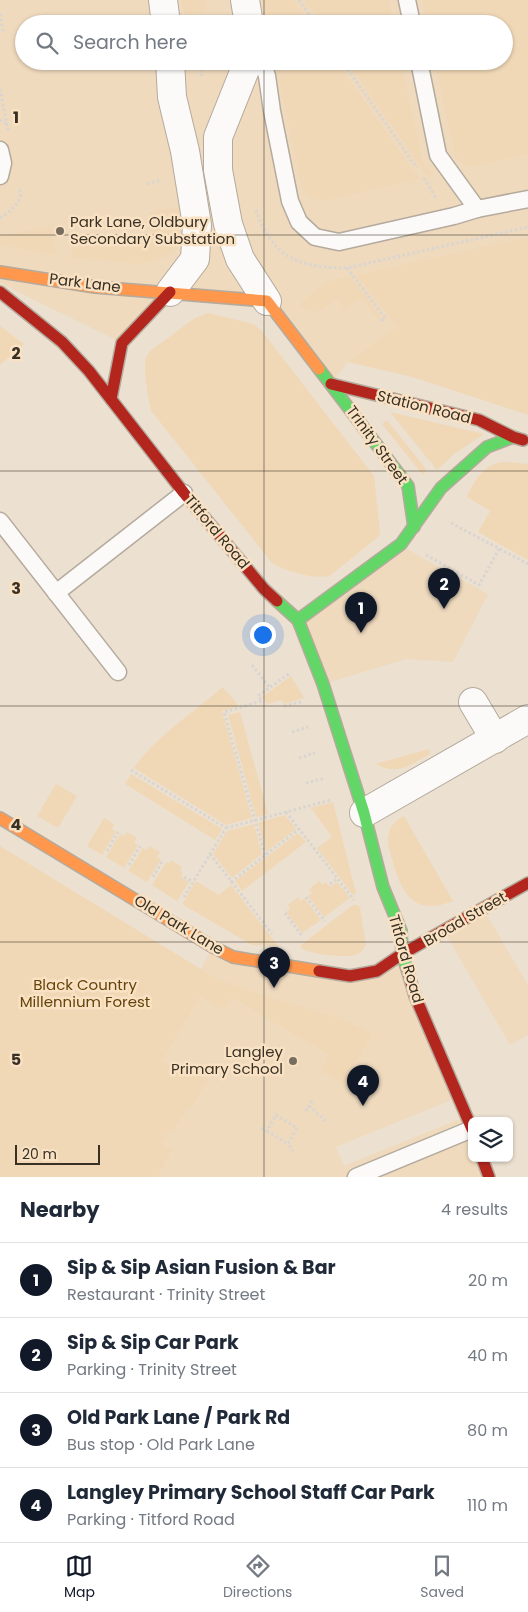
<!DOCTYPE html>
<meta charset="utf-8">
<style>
body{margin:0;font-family:Poppins,sans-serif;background:#f2f2f3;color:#1f2937}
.controls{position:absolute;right:15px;bottom:15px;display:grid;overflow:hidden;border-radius:8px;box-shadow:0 1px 4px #0004}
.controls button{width:45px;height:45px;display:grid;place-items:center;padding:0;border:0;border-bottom:1px solid #e0e1e3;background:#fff;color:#1f2937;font:25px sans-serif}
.scale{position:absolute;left:15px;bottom:12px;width:85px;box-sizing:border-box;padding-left:5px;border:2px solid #393024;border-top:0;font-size:14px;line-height:18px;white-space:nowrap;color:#393024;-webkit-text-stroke:4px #f9e2c3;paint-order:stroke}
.you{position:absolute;left:262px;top:634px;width:18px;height:18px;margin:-12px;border:4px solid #fff;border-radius:50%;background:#1a73e8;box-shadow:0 0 0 8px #1a73e833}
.badge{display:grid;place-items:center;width:32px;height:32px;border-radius:50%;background:#111827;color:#fff;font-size:16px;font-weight:700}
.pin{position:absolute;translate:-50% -41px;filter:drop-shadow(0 1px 2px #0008)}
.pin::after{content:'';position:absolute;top:26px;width:18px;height:15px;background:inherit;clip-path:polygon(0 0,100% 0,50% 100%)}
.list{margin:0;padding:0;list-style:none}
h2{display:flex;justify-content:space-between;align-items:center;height:65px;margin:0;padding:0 20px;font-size:21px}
h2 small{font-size:16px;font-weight:400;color:#747a83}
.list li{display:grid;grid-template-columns:32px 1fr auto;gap:15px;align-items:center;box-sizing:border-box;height:75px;padding:0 20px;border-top:1px solid #e0e1e3}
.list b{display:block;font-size:19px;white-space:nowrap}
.list p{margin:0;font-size:16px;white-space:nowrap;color:#747a83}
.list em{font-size:16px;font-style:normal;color:#747a83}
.icon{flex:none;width:28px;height:28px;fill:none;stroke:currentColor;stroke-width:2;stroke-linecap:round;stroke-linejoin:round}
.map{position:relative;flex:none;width:528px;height:1177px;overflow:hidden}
.search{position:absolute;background:#fff;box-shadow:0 1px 4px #0004;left:15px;right:15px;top:15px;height:55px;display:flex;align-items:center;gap:12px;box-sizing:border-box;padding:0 18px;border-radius:28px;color:#747a83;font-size:19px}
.sheet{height:365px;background:#fff}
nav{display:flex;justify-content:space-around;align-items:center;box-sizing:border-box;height:70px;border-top:1px solid #e0e1e3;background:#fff;font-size:14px;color:#747a83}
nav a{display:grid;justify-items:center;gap:2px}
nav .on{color:#111827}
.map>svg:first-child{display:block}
.built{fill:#efdabe;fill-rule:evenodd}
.green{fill:#f0d8b7}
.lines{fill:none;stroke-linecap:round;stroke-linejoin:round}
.lane-casing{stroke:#b4aa9d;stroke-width:19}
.street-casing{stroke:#b4aa9d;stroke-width:30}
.fast-casing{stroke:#b4aa9d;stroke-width:14}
.slow-casing{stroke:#b4aa9d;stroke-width:14}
.jam-casing{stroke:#b4aa9d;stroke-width:14}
.path{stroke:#d9d5d0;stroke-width:3;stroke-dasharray:2.5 2.5;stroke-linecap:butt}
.lane{stroke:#fcfaf8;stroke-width:16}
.street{stroke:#fcfaf8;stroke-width:28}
.fast{stroke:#63d668;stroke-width:11}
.slow{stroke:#ff974d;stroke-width:11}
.jam{stroke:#b3261e;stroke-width:11}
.grid{fill:none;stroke:#393024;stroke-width:1;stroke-opacity:0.55}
.poi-dot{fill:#786e60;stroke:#f9e2c3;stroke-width:2}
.labels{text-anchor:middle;stroke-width:5;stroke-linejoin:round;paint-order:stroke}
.poi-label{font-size:15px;fill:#393024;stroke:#f9e2c3;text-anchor:start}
.street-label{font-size:15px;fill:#393024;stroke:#f9e2c3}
.park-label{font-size:15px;fill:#65440b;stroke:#f9e2c3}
.grid-label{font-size:16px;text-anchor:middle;font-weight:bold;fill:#393024;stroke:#f9e2c3;stroke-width:5;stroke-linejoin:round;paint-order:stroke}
</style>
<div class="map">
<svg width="528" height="1177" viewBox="0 0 528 1177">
<rect width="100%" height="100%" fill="#ece0d0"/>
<g class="built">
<path d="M0,0h528v354l-119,-37 -61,45 -17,22 -64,-83 -97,-9 -48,51 -122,-60zM24,24h480v37h-480z"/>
<polygon points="401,544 419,556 488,594 453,662 406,659 323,684 298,620"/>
<polygon points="483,908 528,985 528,1035 510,1045 444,931"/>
<polygon points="213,947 350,976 402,954 459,1097 336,1147 344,1166 467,1116 472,1129 472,1158 489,1177 0,1177 0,1035 200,970"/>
</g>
<g class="green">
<polygon points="181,0 205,0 207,8 204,12 188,15 184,12"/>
<polygon points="263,0 293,0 310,24 268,24"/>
<polygon points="305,0 388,0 393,24 321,24"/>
<path d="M422,0h106v154l-52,12c-9,1 -16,-2 -21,-10l-20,-95h69v-37h-77z"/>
<path d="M275,61h61l83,118 -95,22c-10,-2 -18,-4 -22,-13z"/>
<polygon points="347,61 401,61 422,159 424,166 432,172 430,177 428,178"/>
<polygon points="180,206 183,235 180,245 174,252 163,258 142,264 73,258 71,249 153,233 149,212"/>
<polygon points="51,226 57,255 0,245 0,236"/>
<polygon points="528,237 528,415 412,377 348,362 397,326 356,275"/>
<polygon points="350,277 381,317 378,320 361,297 345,309 337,298 318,312 303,308 300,304 320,287 333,280"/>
<path d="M208,313l45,11 8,6 113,146 6,56 -2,5 -47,38c-15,6 -45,-4 -59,-12l-120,-151c-4,-10 -9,-44 -6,-54 1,-3 2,-4 4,-7l45,-33z"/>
<polygon points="0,326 24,344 0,365"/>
<polygon points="390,412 484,434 454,454 437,470"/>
<polygon points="387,420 426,469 423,475 382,424"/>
<path d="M509,462l19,2v96l-50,-28 12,-21 -23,-14c5,-13 15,-29 30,-34 3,-1 8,-1 12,-1z"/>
<polygon points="291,676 304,698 284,704 282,700 268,704 262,697"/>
<path d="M223,687l16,19 -17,5 30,107 -26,7 -92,-57c20,-30 61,-57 89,-81z"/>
<polygon points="240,712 268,814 256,817 228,715"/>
<path d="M429,749l1,5c-21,11 -31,22 -55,10z"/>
<polygon points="131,774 222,829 215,840 125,784"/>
<polygon points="56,784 77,796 58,828 37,816"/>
<polygon points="333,802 356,893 353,895 317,848 332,837 311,808"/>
<polygon points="285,815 296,829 266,852 258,823"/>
<path d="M404,816l49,85c-39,16 -52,-8 -61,-42 -2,-8 -6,-17 -3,-26 2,-8 7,-13 15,-17z"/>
<polygon points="104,818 114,824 112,829 116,831 102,855 87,846"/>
<polygon points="254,824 262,854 232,878 213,854 227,831"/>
<polygon points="127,832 137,838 134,843 138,845 124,868 106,857 120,834 124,836"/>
<polygon points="298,833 306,842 242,891 235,881"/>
<path d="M0,846l217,133c21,8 43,15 65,22 31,9 62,17 90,33l-28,50 -23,-13 8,-16 -98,-58 -7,13 -24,-14 -38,64 16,10 4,-7 27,16 -18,29 -3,-1 -15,25 -4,-2 -8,13 12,7 -16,27h-157z"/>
<polygon points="149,846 160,852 157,857 161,859 147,882 128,871 143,848 146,850"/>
<polygon points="171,860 182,867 180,871 183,873 181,877 189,882 177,901 152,885 166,862 169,864"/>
<polygon points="196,881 219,895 231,885 278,946 252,945 182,904"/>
<polygon points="319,881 322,885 325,882 330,887 337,882 350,898 324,917 308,896 312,893 309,889"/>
<polygon points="298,897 301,901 304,898 321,920 302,933 286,912 290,909 288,905"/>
<path d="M353,905h4l3,2 6,38c-3,5 -5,8 -11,10 -10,3 -47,-1 -54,-7v-3z"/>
</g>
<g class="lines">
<defs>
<g id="lane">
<polyline points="407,0 412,24"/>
<polyline points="262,61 267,76 272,111 290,201 299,222 315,237 339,242 454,216 477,209 528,199"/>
<polyline points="419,61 438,155 477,209"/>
<polyline points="0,150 3,163 0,176"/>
<polyline points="0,521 118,672"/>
<polyline points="56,593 184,493"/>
<polyline points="356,1177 472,1129"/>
</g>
<g id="street">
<polyline points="163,0 166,24"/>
<polyline points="245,0 249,24"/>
<polyline points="246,61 246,67 218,137 218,170 228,224 240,259 267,301"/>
<polyline points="170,292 195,259 197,225 185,151 172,97 170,61"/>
<polyline points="473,702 495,739"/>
<polyline points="364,813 528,719"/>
</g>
<g id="fast">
<polyline points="319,369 408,486 414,527"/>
<polyline points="277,601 298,620 323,684 364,813 383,887 401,931 402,954 408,972"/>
<polyline points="298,620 401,544 441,488 487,447 513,437"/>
</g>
<g id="slow">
<polyline points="0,272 95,287 267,301 319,369"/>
<polyline points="0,818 213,947 233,957 319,971"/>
</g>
<g id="jam">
<polyline points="0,292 62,342 89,371 184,493 264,589 277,601"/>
<polyline points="331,384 479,420 513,437 523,440"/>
<polyline points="111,399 122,343 170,292"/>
<polyline points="319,971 350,976 377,971 402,954 528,883"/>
<polyline points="408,972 415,996 472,1129"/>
<polyline points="482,1158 489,1177"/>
</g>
</defs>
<use href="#lane" class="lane-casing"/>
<use href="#street" class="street-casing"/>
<use href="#fast" class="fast-casing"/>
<use href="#slow" class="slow-casing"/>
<use href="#jam" class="jam-casing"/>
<g class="path">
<polyline points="299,0 316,24"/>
<polyline points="0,14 3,30 0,31"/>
<polyline points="342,61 417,168"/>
<polyline points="201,76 202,61"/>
<polyline points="0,89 8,130"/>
<polyline points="0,120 7,124"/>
<polyline points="424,178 436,198"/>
<polyline points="147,184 161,180"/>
<path d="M256,210c16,48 44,58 91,58l181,-41"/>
<path d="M0,218c11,-7 23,-16 20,-30"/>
<polyline points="347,268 385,318 380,322"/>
<polyline points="451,523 528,564"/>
<polyline points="426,555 479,585 499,549"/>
<polyline points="252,665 270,688"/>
<polyline points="284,706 301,702"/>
<polyline points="292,732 308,727"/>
<polyline points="299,758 315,753"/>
<polyline points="131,770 226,828 184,897"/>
<polyline points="306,783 325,778"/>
<polyline points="286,812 354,900"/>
<polyline points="226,828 331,800"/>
<polyline points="107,851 118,832"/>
<polyline points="210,854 272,934"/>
<polyline points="265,855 224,712 262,701 258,696 290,673"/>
<polyline points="129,865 140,846"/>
<polyline points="153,877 163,860"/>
<polyline points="184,877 193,882"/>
<polyline points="231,882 299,829"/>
<polyline points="330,884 337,879"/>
<polyline points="306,897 325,921"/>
<polyline points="285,913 303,937"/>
<polyline points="309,1106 327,1122"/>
<polyline points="305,1109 307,1110 313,1099"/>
<polyline points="261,1128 267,1131 276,1115 297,1128 288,1144 293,1151"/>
<polyline points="267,1131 288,1144"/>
</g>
<use href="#lane" class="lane"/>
<use href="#street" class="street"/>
<use href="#fast" class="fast"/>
<use href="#slow" class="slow"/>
<use href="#jam" class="jam"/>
</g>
<path class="grid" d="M264,0v24M264,61v1116M0,235h528M0,471h528M0,706h528M0,942h528"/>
<g class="poi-dot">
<circle cx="60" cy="231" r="5"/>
<circle cx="293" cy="1061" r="5"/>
</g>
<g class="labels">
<g class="poi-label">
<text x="70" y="227">Park Lane, Oldbury<tspan x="70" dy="17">Secondary Substation</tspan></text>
<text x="283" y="1057" text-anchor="end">Langley<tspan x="283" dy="17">Primary School</tspan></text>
</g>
<g class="street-label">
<text transform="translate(85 283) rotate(7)" y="5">Park Lane</text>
<text transform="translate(424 407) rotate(14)" y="5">Station Road</text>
<text transform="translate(377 445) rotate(54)" y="5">Trinity Street</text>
<text transform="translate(217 532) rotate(50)" y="5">Titford Road</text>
<text transform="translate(465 919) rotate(-30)" y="5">Broad Street</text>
<text transform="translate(179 925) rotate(31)" y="5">Old Park Lane</text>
<text transform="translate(406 959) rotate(74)" y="5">Titford Road</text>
</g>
<g class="park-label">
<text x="85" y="990">Black Country<tspan x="85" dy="17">Millennium Forest</tspan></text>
</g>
</g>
<g class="grid-label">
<text x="16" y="123">1</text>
<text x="16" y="359">2</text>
<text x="16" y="594">3</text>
<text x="16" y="830">4</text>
<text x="16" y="1065">5</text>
</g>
</svg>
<div class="controls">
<button><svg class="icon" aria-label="layers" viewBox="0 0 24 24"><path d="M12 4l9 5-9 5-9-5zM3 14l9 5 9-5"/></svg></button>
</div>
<div class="scale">20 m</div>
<div class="you"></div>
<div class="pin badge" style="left:361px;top:633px">1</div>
<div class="pin badge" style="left:444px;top:609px">2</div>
<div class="pin badge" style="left:274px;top:988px">3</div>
<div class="pin badge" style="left:363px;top:1106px">4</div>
<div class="search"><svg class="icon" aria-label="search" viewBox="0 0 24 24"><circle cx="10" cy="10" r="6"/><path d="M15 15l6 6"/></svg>Search here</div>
</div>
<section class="sheet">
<h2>Nearby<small>4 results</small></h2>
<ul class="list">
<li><span class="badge">1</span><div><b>Sip &amp; Sip Asian Fusion &amp; Bar</b><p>Restaurant · Trinity Street</p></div><em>20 m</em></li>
<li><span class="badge">2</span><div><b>Sip &amp; Sip Car Park</b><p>Parking · Trinity Street</p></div><em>40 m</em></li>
<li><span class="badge">3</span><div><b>Old Park Lane / Park Rd</b><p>Bus stop · Old Park Lane</p></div><em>80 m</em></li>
<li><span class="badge">4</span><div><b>Langley Primary School Staff Car Park</b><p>Parking · Titford Road</p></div><em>110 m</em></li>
</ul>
</section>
<nav>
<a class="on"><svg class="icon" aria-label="map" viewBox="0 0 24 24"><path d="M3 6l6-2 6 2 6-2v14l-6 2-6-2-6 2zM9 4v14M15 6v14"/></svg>Map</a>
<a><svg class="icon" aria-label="directions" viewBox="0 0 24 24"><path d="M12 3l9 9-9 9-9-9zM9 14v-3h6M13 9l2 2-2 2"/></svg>Directions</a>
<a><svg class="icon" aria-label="saved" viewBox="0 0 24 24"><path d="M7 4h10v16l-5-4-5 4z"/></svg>Saved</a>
</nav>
